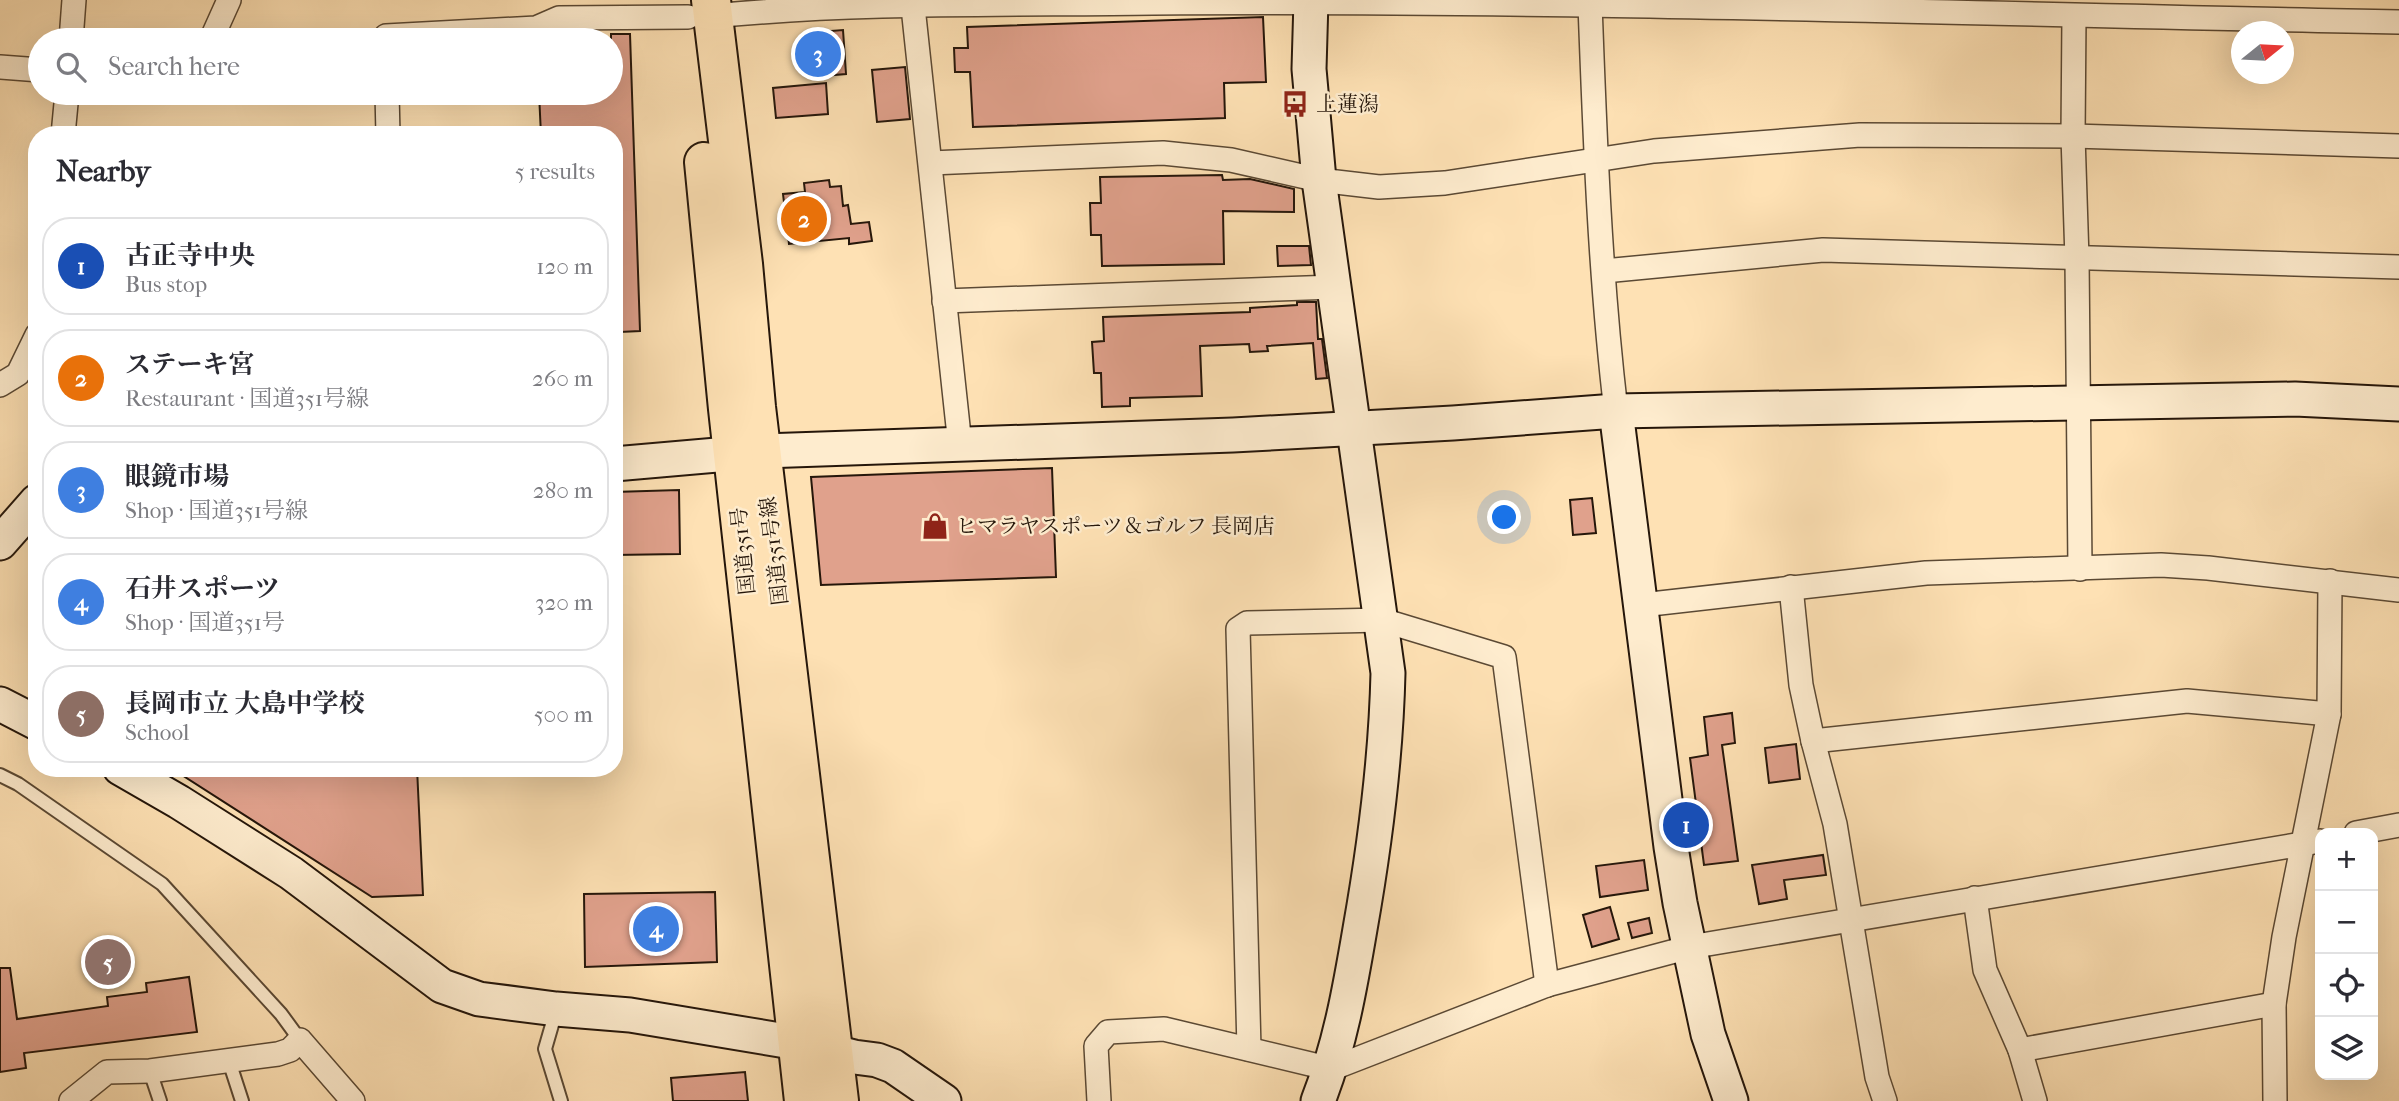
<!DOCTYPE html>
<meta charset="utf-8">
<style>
body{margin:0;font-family:"IM FELL French Canon","Noto Serif JP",serif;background:#f7f7f7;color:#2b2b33}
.controls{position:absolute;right:21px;bottom:21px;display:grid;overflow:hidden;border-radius:14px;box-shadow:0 7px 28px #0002}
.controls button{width:63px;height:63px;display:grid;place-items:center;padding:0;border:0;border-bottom:2px solid #e1e1e2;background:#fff;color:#2b2b33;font:35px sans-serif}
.compass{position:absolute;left:2231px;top:21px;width:63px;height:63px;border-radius:50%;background:#fff;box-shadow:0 7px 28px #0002;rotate:72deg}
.you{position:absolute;left:1505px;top:518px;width:24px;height:24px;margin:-18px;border:5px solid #fff;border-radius:50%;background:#1a73e8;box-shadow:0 0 0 10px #1a73e833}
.badge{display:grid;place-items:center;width:46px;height:46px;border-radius:50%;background:#0b8043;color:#fff;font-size:23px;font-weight:700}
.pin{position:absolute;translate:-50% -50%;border:4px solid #fff;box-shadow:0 2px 7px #0006}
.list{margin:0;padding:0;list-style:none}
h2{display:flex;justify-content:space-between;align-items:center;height:91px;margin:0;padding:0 28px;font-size:30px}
h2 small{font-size:23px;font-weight:400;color:#7c7c81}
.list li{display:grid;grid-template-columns:46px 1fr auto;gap:21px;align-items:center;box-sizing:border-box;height:98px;margin:0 14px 14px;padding:0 14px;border:2px solid #e1e1e2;border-radius:28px}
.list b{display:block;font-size:26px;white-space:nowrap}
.list p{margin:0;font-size:23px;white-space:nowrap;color:#7c7c81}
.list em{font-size:23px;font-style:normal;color:#7c7c81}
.icon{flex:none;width:38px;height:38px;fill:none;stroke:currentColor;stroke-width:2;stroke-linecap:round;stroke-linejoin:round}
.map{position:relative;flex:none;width:2399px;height:1101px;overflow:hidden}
.search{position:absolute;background:#fff;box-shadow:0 7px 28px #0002;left:28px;top:28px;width:595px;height:77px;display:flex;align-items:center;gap:18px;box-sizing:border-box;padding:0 24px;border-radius:38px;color:#7c7c81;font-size:26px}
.panel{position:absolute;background:#fff;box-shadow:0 7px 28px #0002;left:28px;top:126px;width:595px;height:651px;border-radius:28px}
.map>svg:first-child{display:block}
.building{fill:#e0a18c;stroke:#25160a;stroke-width:2}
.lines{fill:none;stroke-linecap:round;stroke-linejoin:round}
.lane-casing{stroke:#5b4934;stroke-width:16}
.street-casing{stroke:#5b4934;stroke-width:26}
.secondary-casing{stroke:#25160a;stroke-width:37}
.highway-casing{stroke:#25160a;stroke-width:42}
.lane{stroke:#feecce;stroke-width:12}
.street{stroke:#feecce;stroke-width:23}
.secondary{stroke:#feecce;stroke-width:33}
.highway{stroke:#fee1b4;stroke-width:38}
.labels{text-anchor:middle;stroke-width:5;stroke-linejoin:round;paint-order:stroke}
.poi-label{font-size:21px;fill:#25160a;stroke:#feecce;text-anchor:start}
.street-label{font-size:21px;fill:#25160a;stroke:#feecce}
</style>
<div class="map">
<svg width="2399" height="1101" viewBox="0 0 2399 1101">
<rect width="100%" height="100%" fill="#fee1b4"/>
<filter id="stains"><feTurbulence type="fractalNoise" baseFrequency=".00286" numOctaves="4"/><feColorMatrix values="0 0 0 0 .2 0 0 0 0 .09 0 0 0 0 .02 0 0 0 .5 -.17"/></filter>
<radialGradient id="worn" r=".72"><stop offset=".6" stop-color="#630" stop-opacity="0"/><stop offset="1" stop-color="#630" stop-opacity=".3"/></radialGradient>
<g class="building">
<polygon points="1263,17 1266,82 1224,83 1225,118 973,127 970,72 955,72 954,48 968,48 967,27"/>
<polygon points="843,30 846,74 811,77 806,33"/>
<polygon points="611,34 630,34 640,331 620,332 614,199 614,135 541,135 539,93 611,93"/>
<polygon points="905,67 910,119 877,122 872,70"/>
<polygon points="826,83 828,114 776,118 773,88"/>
<polygon points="1222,175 1223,180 1250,179 1294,189 1294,212 1223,211 1224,264 1102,266 1101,235 1091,235 1090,203 1101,203 1100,177"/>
<polygon points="829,180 830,187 841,186 843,206 848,205 851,224 869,222 872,241 849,244 849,238 789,244 783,194 805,192 804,183"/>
<polygon points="1277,246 1309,246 1311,265 1278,266"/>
<polygon points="1297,302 1316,302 1318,339 1322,339 1327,378 1316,379 1313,343 1267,346 1268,351 1250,352 1249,344 1200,346 1202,396 1130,398 1130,406 1102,407 1101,373 1094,373 1092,342 1104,341 1103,317 1250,312 1250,308 1297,305"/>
<polygon points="1052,468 1056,577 821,585 811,477"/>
<polygon points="679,490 680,554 614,555 614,492"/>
<polygon points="1592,498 1596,533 1573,535 1570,500"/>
<polygon points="1732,713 1735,743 1722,745 1738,861 1704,865 1690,758 1708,755 1704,717"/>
<polygon points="1796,744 1800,779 1769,783 1765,748"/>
<polygon points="171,768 417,768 423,895 372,897"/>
<polygon points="1823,855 1826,875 1784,880 1787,899 1759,904 1752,865"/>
<polygon points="1644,860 1648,890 1600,897 1596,866"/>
<polygon points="715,892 717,962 585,967 584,894"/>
<polygon points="1610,907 1619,939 1592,947 1583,915"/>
<polygon points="1649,918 1652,933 1632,938 1628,923"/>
<polygon points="0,968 10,968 17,1019 108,1006 107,997 147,992 146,983 189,977 197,1032 24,1053 26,1068 0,1072"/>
<polygon points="745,1072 748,1101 673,1101 671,1078"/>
</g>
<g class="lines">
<defs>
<g id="lane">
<polyline points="0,775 18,784 162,884 281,1014 300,1040"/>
<polyline points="556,1011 545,1049 561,1101"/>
<polyline points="229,1061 242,1101"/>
<polyline points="150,1071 160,1101"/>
</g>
<g id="street">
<path d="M1590,4c5,136 10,272 26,407"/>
<polyline points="913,7 960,445"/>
<path d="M712,16c146,-14 294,-11 441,-13 415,-3 831,11 1246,19"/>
<polyline points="2074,16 2073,136 2077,259 2080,569"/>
<polyline points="71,40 74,0"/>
<polyline points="211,40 229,0"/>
<polyline points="386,40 386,36 536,28 559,18 688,17"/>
<polyline points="0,67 40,70"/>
<polyline points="387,93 388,135"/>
<polyline points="63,135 67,93"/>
<polyline points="931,163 1163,153 1231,160 1319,180 1379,187 1445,183 1654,151 1860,135 2073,136 2399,146"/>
<polyline points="1604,271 1823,250 2399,267"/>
<polyline points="944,301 1335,287"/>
<polyline points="0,385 18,374 37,335"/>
<polyline points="1791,587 1801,685 1813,741 1835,824 1877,1077 1885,1101"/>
<polyline points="1642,605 1926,573 2161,565 2208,568 2399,590"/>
<polyline points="1813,741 2187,701 2329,714"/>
<polyline points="2356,833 2399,825"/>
<polyline points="1975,898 1985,970 2020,1050 2035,1101"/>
<polyline points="1249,1049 1238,629 1247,623 1382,620 1504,657 1547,985"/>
<polyline points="2020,1050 2274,1004"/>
<polyline points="71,1101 107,1072 150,1071 278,1054 290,1050 300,1040 353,1101"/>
<polyline points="1099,1101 1096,1046 1108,1032 1164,1029 1331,1069 1547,985 1690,947 2320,841"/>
<polyline points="2275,1101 2274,1004 2284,937 2329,714 2330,581"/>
</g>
<g id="secondary">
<path d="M1311,0l-2,69 10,111 69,493c-2,86 -13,171 -28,256 -10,59 -20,116 -42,172"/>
<polyline points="1616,411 1671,847 1680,903 1708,1034 1731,1101"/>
<polyline points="614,464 763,451 1233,435 1453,423 1616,411 2295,399 2399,404"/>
<polyline points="0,543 37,501"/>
<polyline points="0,704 37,723"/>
<polyline points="120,768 179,802 291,873 442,986 479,999 556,1009 630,1015 798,1043 854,1057 877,1060 893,1066 944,1101"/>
</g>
<g id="highway">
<polyline points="711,0 743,264 756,407 839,1101"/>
<polyline points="704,162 728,409 804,1101"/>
</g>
</defs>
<use href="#lane" class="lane-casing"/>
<use href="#street" class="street-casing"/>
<use href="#secondary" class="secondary-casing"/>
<use href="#highway" class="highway-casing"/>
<use href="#lane" class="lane"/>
<use href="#street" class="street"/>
<use href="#secondary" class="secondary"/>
<use href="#highway" class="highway"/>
</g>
<defs>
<symbol id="bus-bare" viewBox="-9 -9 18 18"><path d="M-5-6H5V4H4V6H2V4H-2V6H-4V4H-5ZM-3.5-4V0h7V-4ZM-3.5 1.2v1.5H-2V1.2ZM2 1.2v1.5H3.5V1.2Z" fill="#8f2418" stroke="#feecce" stroke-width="2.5" paint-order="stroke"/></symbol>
<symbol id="shop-bare" viewBox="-9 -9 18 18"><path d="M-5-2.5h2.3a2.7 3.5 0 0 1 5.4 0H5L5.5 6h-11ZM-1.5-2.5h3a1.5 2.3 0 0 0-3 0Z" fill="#8f2418" stroke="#feecce" stroke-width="2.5" paint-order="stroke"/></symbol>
</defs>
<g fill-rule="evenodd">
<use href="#bus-bare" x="1276" y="85" width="38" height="38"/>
<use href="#shop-bare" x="916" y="507" width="38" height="38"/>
</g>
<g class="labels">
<g class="poi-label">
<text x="1316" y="111">上蓮潟</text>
<text x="956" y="533">ヒマラヤスポーツ＆ゴルフ 長岡店</text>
</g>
<g class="street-label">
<text transform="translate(743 551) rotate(-96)" y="7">国道351号</text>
<text transform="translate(774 551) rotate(-97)" y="7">国道351号線</text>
</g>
</g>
<rect width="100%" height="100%" filter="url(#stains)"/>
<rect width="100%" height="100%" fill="url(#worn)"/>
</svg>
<div class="controls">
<button>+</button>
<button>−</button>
<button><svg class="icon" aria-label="locate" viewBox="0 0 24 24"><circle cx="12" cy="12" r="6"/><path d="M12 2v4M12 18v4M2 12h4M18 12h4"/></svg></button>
<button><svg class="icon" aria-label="layers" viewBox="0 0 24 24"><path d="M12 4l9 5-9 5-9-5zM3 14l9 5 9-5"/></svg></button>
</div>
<svg class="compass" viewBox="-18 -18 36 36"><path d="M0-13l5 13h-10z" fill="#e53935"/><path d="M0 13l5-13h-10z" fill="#7c7c81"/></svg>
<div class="you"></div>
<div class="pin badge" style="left:1686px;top:825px;background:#1a4fb4">1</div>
<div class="pin badge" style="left:804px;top:219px;background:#e8710a">2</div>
<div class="pin badge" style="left:818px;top:54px;background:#3f7fe0">3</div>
<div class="pin badge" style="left:656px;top:929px;background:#3f7fe0">4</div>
<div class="pin badge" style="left:108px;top:962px;background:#8d6e63">5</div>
<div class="search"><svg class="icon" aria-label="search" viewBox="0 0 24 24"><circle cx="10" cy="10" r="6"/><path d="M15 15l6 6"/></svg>Search here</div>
<section class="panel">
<h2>Nearby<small>5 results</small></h2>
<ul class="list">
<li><span class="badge" style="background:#1a4fb4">1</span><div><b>古正寺中央</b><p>Bus stop</p></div><em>120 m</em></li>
<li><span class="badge" style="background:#e8710a">2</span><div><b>ステーキ宮</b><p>Restaurant · 国道351号線</p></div><em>260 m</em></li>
<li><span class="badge" style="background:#3f7fe0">3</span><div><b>眼鏡市場</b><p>Shop · 国道351号線</p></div><em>280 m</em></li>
<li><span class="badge" style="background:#3f7fe0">4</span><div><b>石井スポーツ</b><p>Shop · 国道351号</p></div><em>320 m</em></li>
<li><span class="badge" style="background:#8d6e63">5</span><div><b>長岡市立 大島中学校</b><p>School</p></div><em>500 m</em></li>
</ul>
</section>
</div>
